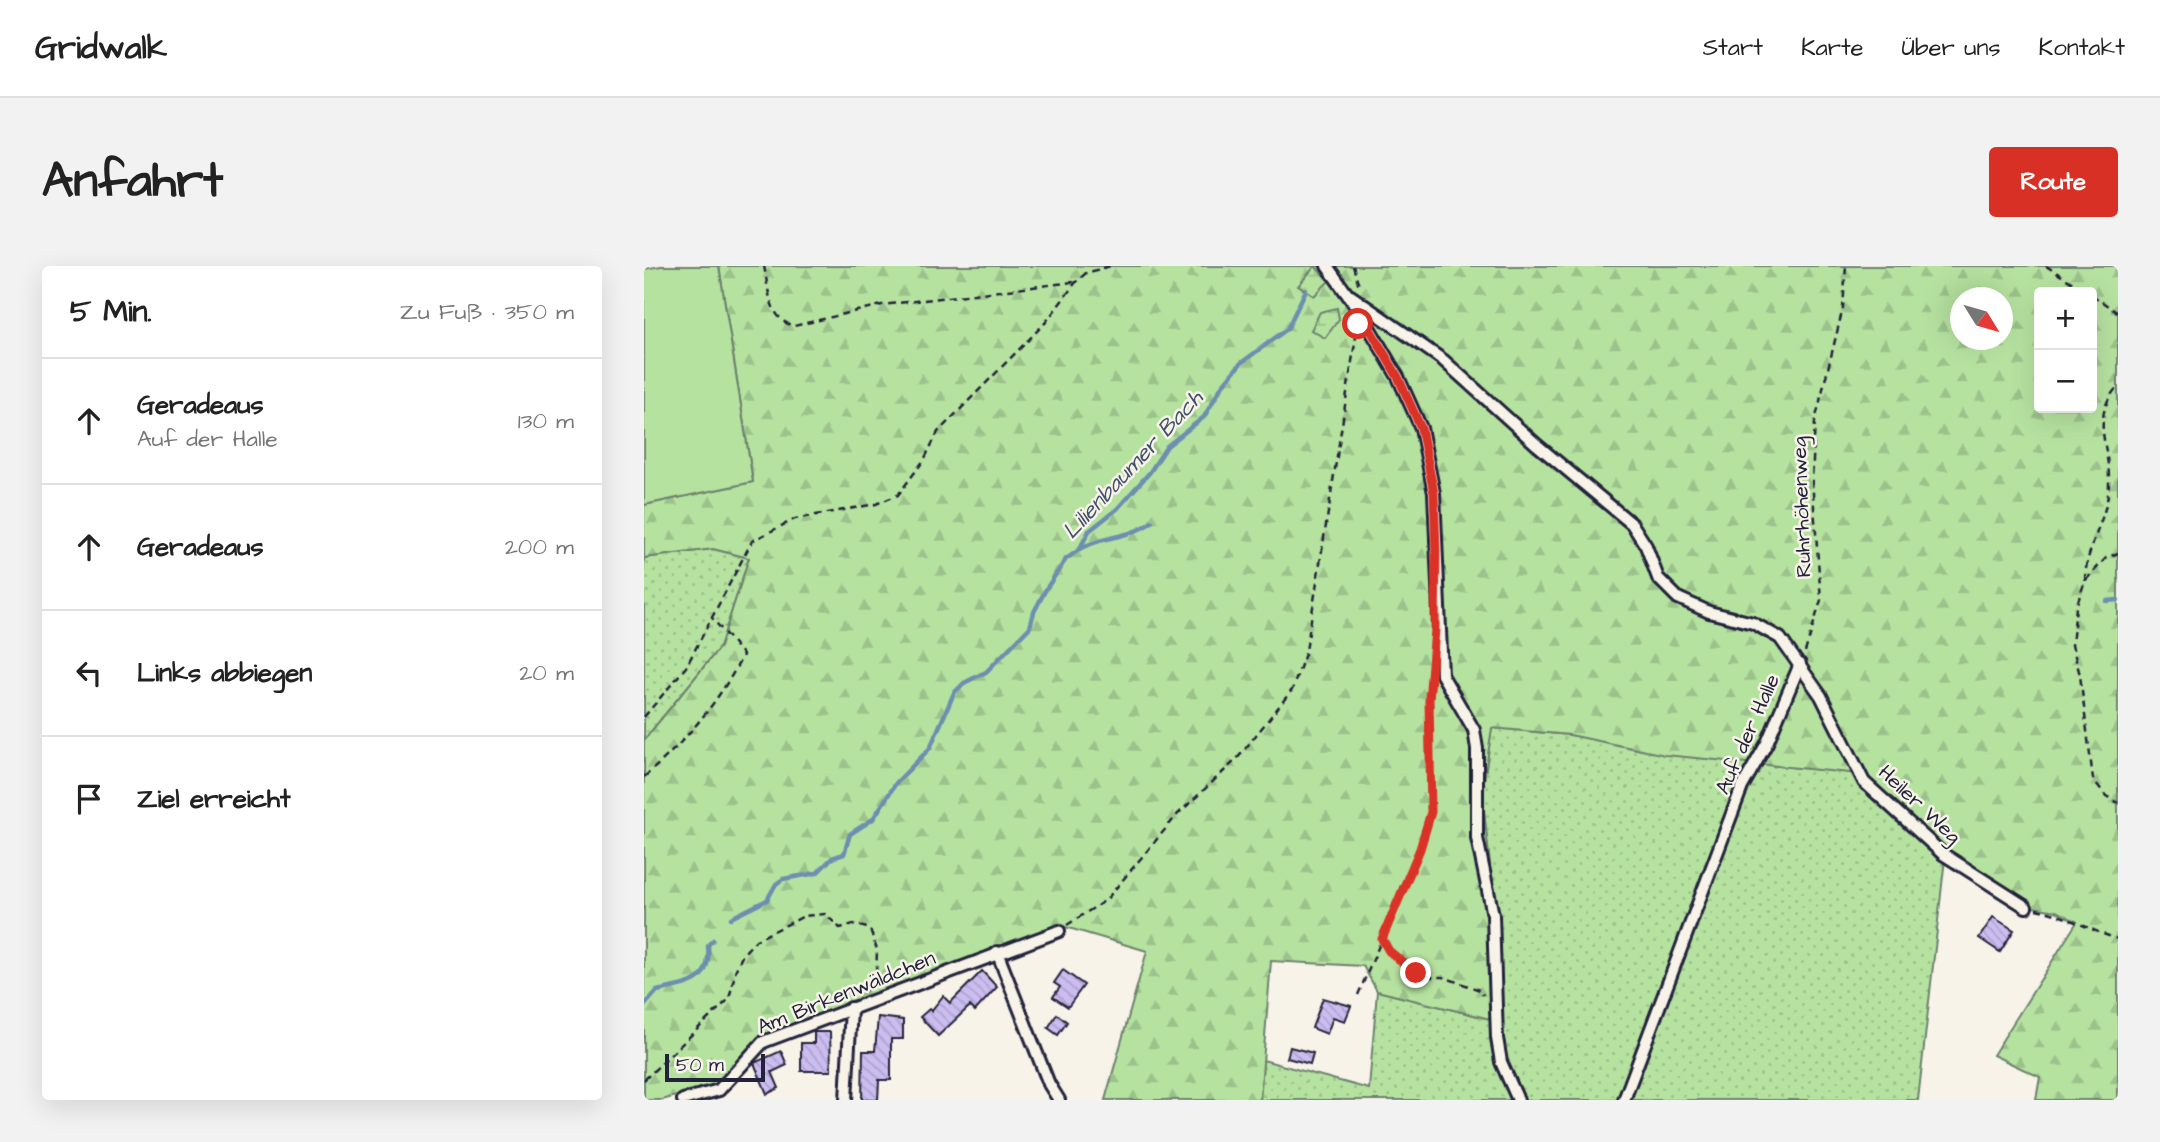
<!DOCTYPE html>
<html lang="de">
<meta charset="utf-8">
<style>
body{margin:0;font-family:"Architects Daughter",sans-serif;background:#f2f2f2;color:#222}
.controls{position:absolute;right:21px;top:21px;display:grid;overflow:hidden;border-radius:7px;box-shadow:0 7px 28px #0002}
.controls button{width:63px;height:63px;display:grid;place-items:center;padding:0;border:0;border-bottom:2px solid #e0e0e0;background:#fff;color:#222;font:35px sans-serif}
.compass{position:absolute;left:1306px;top:21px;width:63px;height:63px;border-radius:50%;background:#fff;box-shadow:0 7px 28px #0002;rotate:127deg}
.scale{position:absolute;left:21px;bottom:18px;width:100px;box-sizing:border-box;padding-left:7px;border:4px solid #22223b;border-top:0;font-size:19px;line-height:24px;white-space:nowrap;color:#22223b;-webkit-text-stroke:5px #f7f3e8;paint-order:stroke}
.stop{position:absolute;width:21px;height:21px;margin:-16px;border:5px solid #d93025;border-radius:50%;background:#fff}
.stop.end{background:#d93025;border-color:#fff;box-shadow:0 2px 7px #0008}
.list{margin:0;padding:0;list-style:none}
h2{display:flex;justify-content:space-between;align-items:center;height:91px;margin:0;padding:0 28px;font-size:30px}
h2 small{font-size:23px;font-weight:400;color:#767676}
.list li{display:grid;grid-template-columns:46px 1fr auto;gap:21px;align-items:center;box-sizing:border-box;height:126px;padding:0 28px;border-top:2px solid #e0e0e0}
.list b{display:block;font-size:26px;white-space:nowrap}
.list p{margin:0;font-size:23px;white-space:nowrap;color:#767676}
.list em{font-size:23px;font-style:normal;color:#767676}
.icon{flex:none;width:38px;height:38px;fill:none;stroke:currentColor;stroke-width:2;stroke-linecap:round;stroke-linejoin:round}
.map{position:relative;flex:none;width:1474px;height:834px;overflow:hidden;border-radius:7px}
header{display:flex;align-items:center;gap:42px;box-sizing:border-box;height:98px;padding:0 35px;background:#fff;border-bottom:2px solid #e0e0e0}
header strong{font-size:33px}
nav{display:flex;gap:38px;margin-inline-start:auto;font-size:24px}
.intro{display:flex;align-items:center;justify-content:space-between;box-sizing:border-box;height:168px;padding:0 42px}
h1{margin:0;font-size:49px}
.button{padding:18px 32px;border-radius:7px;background:#d93025;color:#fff;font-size:24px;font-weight:700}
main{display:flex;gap:42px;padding:0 42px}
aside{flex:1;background:#fff;border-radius:7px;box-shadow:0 7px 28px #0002}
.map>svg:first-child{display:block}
.grass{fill:url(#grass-dots);stroke:#6c826e;stroke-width:2}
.forest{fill:url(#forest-firs);stroke:#6c826e;stroke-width:2;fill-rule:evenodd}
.wetland{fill:url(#wetland-marsh);stroke:#6c826e;stroke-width:2}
.park{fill:#b6e2a0;stroke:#6c826e;stroke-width:2}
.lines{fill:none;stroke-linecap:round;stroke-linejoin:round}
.stream{stroke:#6c8fb0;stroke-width:4.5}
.building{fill:url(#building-back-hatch);stroke:#22223b;stroke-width:2}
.street-casing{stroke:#22223b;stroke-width:16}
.path{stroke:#22223b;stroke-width:2.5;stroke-dasharray:7 5;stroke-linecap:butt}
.street{stroke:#f7f3e8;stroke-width:10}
.route{stroke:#d93025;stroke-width:9}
.labels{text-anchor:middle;stroke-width:5;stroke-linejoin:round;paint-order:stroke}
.street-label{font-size:21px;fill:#22223b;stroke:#f7f3e8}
.water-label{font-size:23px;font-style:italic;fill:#41506c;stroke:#f7f3e8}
</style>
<header>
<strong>Gridwalk</strong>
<nav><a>Start</a><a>Karte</a><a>Über uns</a><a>Kontakt</a></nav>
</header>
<div class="intro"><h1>Anfahrt</h1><a class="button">Route</a></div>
<main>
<aside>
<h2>5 Min.<small>Zu Fuß · 350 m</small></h2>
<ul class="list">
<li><svg class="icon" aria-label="ahead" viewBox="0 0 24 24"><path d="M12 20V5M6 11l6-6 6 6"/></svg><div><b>Geradeaus</b><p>Auf der Halle</p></div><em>130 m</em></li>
<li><svg class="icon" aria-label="ahead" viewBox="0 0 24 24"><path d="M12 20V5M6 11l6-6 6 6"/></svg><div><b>Geradeaus</b></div><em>200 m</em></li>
<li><svg class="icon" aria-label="left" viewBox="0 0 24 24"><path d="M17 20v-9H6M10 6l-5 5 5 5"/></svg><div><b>Links abbiegen</b></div><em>20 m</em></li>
<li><svg class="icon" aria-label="arrive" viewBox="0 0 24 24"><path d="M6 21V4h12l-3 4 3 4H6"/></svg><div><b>Ziel erreicht</b></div></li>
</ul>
</aside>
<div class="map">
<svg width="1474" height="834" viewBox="0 0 1474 834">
<defs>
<pattern id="grass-dots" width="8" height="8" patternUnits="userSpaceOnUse" patternTransform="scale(1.75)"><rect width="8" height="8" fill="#b6e2a0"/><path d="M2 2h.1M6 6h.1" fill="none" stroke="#9cc28b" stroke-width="1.8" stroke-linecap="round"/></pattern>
<pattern id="forest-firs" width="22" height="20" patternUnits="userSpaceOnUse" patternTransform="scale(1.75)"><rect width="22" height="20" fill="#b6e2a0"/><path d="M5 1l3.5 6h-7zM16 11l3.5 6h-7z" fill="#9cc28b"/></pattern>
<pattern id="wetland-marsh" width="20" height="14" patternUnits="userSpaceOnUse" patternTransform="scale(1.75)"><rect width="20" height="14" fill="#b6e2a0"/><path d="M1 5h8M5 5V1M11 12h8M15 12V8" fill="none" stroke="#9cc28b"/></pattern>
<pattern id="building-back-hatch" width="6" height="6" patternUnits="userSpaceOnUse" patternTransform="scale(1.75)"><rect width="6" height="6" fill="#cbbdef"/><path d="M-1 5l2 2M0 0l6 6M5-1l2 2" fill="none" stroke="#aea2ce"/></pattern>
</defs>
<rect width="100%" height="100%" fill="#f7f3e8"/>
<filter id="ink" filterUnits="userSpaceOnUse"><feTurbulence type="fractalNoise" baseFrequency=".0143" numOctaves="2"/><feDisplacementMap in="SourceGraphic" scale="14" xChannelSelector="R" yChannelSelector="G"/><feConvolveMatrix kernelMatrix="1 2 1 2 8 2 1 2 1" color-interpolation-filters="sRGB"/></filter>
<g filter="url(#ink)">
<g class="grass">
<polygon points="69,283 105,292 76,381 0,474 0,292"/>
<polygon points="848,462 926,469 1107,497 976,834 876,834 859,795 854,676 838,527"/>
<polygon points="1113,498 1214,507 1301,592 1274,834 986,834 1090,552"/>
<polygon points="733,725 850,754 871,834 616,834 619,794 725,823"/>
</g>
<path class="forest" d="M75,0h1399v834h-82l4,-23 -47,-22 84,-133 -21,-11 -29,-5 -83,-53 -84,-79 -195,-19 -95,-20 -78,-7 -10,65 8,71 4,156 -117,-29 -14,-25 -92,-5 -11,139h-155l42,-149 -85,-25 -301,113 -45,46 -54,15h-18v-360l76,-93 29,-89 -36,-9 -69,9v-53l109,-23zM1395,26h53v116h-53zM1316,32h42v42h-42z"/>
<g class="wetland">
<polygon points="671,0 685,15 670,30 654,20"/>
<polygon points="693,42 695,53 681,72 667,64 676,46"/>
</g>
<polygon class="park" points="17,0 75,0 109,216 0,239 0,3"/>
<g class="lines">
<g class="stream">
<path d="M435,283c24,-13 51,-11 73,-27"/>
<polyline points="1463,335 1474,334"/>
<polyline points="87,652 123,634 132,618 139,613 173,607 188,592 200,588 206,568 229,553 252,517 286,482 310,427 320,417 342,406 386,361 390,346 402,323 422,293 435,284 445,265 473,243 506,206 523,180 560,151 578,120 597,97 643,63 662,24"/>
<path d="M0,740l13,-15c29,-7 55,-6 51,-46l5,-5"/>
</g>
</g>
<g class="building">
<polygon points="1349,651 1370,664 1356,686 1335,672"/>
<polygon points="419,704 440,719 424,741 409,731 416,721 410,717"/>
<polygon points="338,705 353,721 331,745 326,740 294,770 276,751 285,743 287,745 299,730 306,737"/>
<polygon points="679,732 707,740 701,755 689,751 683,768 668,762"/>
<polygon points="413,748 423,756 414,769 404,762"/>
<polygon points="234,751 259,754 259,773 247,773 247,814 235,814 234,834 218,834 219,785 231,785"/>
<polygon points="170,766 186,766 187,805 157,805 157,777 170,777"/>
<polygon points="646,781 669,787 666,798 643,792"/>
<polygon points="137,785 143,799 128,806 135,822 123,828 110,797"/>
</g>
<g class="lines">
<defs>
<g id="street">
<polyline points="683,0 716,46 754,111 777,162 790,227 798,409 830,464 833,483 833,572 849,649 853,772 857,796 874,834"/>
<polyline points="707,30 799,94 893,179 988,258 1002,280 1014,312 1034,332 1065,346 1109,357 1136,372 1177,430 1220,516 1299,588 1382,641"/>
<polyline points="353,686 405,818 415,834"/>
<polyline points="39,834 75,824 119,776 415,665"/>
<polyline points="202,834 207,742"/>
<polyline points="980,834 1098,521 1123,477 1156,398"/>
</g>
</defs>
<use href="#street" class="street-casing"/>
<g class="path">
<path d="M120,0c5,23 4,53 30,60l88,-21 192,-23"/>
<polyline points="709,0 715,20"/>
<polyline points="1402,0 1443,26"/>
<polyline points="1448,29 1474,47"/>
<polyline points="1474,287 1462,292 1441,315 1432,341 1428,379 1436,409 1449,513 1462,530 1474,537"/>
<path d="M1441,315c0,-35 25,-65 24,-101 0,-36 -19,-63 9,-94"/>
<polyline points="1161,386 1177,334 1168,214 1171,155 1199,42 1202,0"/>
<polyline points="0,451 42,401 108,275 151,253 232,238 254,229 280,194 294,166 402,56 432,16 442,7 467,0"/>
<path d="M0,511c40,-34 75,-75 99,-122l-31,-37"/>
<path d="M1392,643c29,5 54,22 82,30"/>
<polyline points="423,659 462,634 534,548 593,493 648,424 662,385 713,64"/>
<polyline points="738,673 745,685 779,711 799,711 836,724 839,729"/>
<polyline points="714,729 776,583 787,546 787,415"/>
<polyline points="0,814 85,733 92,703 99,688 112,674 160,650 181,648 196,662 210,658 226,663 233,684 232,709 220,726"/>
</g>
<use href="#street" class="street"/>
</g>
</g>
<g class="lines" filter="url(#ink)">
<polyline class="route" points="714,58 716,46 754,111 777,162 790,227 792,286 791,364 785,434 787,546 776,583 738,673 745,685 772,707"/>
</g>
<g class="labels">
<g class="street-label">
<text transform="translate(1157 241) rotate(-92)" y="7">Ruhrhöhenweg</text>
<text transform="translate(1103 468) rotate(-66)" y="7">Auf der Halle</text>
<text transform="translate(1276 538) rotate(43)" y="7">Heiler Weg</text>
<text transform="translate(202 726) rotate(-22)" y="7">Am Birkenwäldchen</text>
</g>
<g class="water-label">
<text transform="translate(488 198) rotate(-47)" y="8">Lilienbaumer Bach</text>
</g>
</g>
</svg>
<div class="controls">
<button>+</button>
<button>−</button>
</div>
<svg class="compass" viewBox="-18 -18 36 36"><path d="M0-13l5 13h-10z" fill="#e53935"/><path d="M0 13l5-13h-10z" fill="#767676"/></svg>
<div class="scale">50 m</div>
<div class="stop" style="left:714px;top:58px"></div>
<div class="stop end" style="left:772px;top:707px"></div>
</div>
</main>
